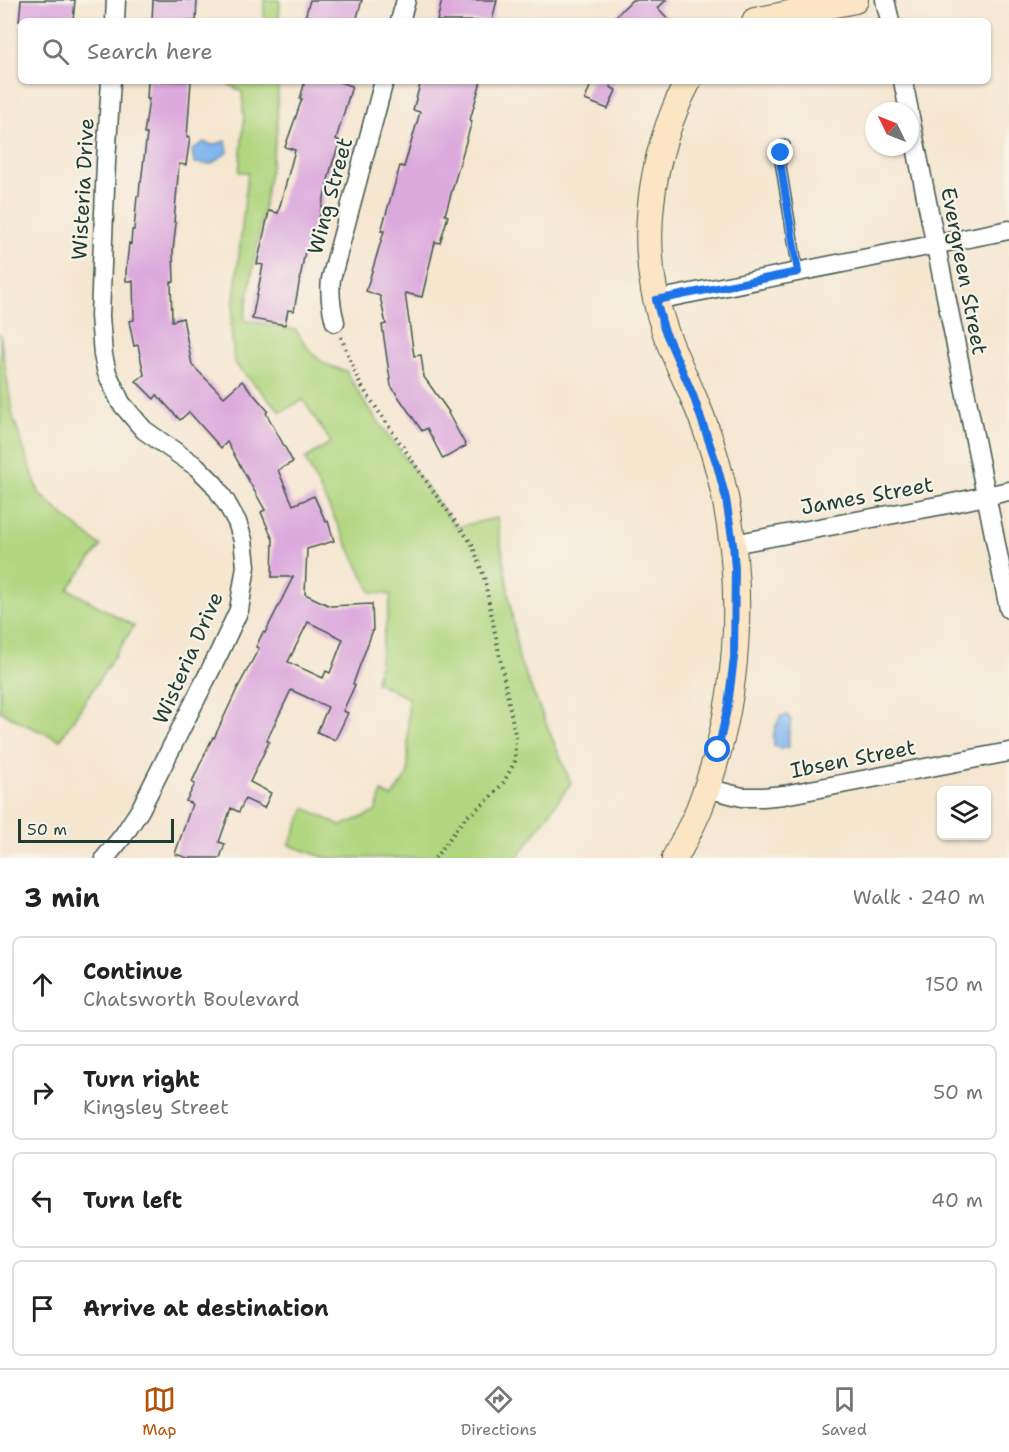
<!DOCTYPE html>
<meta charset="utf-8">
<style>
body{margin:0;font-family:"Shantell Sans",sans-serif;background:#f2f2f2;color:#222}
.controls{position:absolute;right:18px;bottom:18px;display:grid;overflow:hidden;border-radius:9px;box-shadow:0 2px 4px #0004}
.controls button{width:54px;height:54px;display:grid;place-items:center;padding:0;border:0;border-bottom:2px solid #e0e0e0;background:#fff;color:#222;font:30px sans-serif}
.compass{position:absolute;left:865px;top:102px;width:54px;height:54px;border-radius:50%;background:#fff;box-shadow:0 2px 4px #0004;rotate:313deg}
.scale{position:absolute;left:18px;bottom:15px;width:156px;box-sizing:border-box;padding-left:6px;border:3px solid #1f3d34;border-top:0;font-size:16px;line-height:21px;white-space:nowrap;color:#1f3d34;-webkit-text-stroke:4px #f7f3e8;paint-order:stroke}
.stop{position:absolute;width:18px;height:18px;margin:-14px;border:4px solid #1a73e8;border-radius:50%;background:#fff}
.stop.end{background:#1a73e8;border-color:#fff;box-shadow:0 2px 6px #0008}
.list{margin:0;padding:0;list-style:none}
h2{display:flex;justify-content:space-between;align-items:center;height:78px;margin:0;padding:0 24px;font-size:26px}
h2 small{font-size:20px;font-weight:400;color:#767676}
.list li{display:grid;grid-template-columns:39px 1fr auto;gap:18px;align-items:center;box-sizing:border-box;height:96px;margin:0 12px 12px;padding:0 12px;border:2px solid #e0e0e0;border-radius:9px}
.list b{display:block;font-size:22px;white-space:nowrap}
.list p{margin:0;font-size:20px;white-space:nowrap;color:#767676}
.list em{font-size:20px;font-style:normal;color:#767676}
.icon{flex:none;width:33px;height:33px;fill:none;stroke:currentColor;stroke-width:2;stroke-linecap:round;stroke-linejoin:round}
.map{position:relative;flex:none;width:1009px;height:858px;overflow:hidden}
.search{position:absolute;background:#fff;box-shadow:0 2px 4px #0004;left:18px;right:18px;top:18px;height:66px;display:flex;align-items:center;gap:15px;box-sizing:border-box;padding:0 21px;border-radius:9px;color:#767676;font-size:22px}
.sheet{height:510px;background:#fff}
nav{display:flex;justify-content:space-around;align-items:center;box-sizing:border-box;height:84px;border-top:2px solid #e0e0e0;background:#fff;font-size:16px;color:#767676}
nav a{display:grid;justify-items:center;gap:3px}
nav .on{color:#b45309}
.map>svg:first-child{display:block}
.green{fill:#b0d67f;stroke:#688a5a;stroke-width:1.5}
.water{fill:#81b5ee;stroke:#507991;stroke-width:1.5}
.building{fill:#dca9dd;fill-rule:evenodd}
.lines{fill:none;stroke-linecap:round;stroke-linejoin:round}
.service-casing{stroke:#3f564b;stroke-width:12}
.minor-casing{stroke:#3f564b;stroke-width:21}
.secondary-casing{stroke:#3f564b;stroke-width:28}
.path{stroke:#3f564b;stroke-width:4;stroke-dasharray:1.5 4.5;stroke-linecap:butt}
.service{stroke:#fff;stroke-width:9}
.minor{stroke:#fff;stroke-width:18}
.secondary{stroke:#fce5c4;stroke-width:26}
.route{stroke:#1a73e8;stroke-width:8}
.labels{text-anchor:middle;stroke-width:4.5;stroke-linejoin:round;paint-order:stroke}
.street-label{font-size:21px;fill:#1f3d34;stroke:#f7f3e8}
</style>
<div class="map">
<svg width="1009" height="858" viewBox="0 0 1009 858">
<rect width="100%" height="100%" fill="#f7f3e8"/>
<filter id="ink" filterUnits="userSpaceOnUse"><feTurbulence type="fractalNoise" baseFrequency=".0167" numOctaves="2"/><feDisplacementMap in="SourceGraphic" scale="12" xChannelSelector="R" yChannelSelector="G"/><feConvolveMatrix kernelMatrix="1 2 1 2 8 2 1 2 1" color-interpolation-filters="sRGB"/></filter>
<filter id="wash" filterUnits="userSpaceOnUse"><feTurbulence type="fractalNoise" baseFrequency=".008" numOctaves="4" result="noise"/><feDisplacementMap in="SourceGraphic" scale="24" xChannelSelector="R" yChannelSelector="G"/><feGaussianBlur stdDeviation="1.35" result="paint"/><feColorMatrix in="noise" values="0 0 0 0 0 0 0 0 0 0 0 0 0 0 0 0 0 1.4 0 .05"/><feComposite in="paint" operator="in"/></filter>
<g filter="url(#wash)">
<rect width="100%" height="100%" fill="#f5e6d0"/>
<g class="green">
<polygon points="264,0 280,0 279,21 264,21"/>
<path d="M223,81h55l-1,50 -33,189 52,10c8,13 17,28 32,35 6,3 12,4 18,6l20,34 90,122 41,-9 22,141 52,124 -54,75h-191l-37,-13 16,-37 36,18 34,-14 7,-20 10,5 16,-23v-76l-32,-16 15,-87 -20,-3 -66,-133 26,-17 -28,-42 -22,12 -47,-49 -3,-37 17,-154h-9l5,-51 -2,-29z"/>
<polygon points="0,333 13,417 39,493 65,517 101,546 68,589 134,626 60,740 26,725 0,711"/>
</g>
<g class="water">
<polygon points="226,141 228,152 211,164 194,163 192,150 204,142 212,145"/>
<path d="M787,715l4,5c-2,9 -3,17 -2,27l-8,2 -7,-3c-2,-11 1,-21 7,-30z"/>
</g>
<g id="blocks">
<g class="building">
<polygon points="21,0 75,0 73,21 19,21"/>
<polygon points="153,0 197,0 196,21 152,21"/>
<polygon points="310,0 362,0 356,21 304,21"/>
<polygon points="442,0 497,0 492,21 437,21"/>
<polygon points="632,0 666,0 658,8 670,21 611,21"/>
<path d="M148,81h43l-4,56h3l-4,28 -7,-1 -5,58 2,1 -3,28 1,31h-3l1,39 11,-3 9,47 32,32 18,-16 26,30 -2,2 27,49 -15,8 15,35 21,-9 12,26 2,-1 6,20 -27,8 -2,45 25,12 42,-2 1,26 -20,54 2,1 -12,26 5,2 -13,27 -18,-8 11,-25 -37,-17 -24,50 2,2 -19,40 21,11 -7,15 -19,-9 -6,13 -8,-4 -12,34 6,2 -5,14h-32l-13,-4 17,-50 -6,-3 9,-17 -3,-2 16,-35 5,-10 1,1 23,-49 22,-41 -3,-1 7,-15 2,1 28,-56h-21l1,-37 -12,-28 4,-2 -38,-68 -6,6 -32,-36 -9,8 -23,-25 -3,4 -18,-18 8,-6 -6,-30 -4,1 -5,-25 5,-1 -1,-39h-7v-10l3,-28 2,1 1,-14h2l3,-34h2l1,-14h1l6,-48h-3l5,-35h-2zM308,622l35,17 -13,34 -4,-2 -3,7 -35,-16z"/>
<polygon points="305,81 336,81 352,86 336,139 340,141 331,168 311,252 305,251 294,311 288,310 285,325 252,319 263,265 257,264 269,211 278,213 295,150 285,147 302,99 300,99"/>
<polygon points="421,81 481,81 470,120 472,121 445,215 448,216 440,243 435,242 422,297 405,293 414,356 421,355 424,377 449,412 448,413 466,446 443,459 427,428 422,431 391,386 382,325 386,324 380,296 366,291 384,231 381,231 400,166 404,167 420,112 413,110"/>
<polygon points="592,81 613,81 610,87 616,90 608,109 585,100"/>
</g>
</g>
</g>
<g filter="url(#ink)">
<use href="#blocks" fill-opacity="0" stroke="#3f564b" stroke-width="1.5"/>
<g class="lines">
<defs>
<polyline id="service" points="785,145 781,153 780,161 798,271"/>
<g id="minor">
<polyline points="885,0 890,21"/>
<polyline points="115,21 116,0"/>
<polyline points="400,21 406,0"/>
<polyline points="903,81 909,111"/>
<polyline points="910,117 1009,609"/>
<polyline points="656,300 1009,230"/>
<path d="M335,322c-4,-15 -6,-27 -4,-43l53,-198"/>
<polyline points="733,544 948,504 1009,491"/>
<polyline points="706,788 742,797 763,797 784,795 1009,752"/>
<polyline points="105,858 123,836 140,810 219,653 239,610 246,566 243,540 237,522 227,504 214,484 197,467 144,430 121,403 107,373 103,355 100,316 106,162 111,81"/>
</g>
<g id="secondary">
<polyline points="755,21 855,0"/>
<path d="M675,858c8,-16 17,-32 24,-49 41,-104 48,-221 22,-330 -7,-29 -17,-58 -29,-85 -9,-21 -19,-41 -27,-63 -29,-82 -16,-174 23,-250"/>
</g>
</defs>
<use href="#service" class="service-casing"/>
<use href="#minor" class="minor-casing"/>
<use href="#secondary" class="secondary-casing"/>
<polyline class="path" points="341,337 360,384 435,494 472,544 484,577 515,734 515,761 504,782 486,802 465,818 435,858"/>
<use href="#service" class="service"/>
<use href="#minor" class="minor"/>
<use href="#secondary" class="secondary"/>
</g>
</g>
<g class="lines" filter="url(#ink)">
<polyline class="route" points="718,750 728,705 734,658 735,569 733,544 726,499 717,465 693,395 664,329 656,300 798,272 780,161 781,153"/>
</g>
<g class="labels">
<g class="street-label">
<text transform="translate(83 189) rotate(-87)" y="7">Wisteria Drive</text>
<text transform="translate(330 196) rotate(-75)" y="7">Wing Street</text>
<text transform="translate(964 271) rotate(79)" y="7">Evergreen Street</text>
<text transform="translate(867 496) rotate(-10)" y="7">James Street</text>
<text transform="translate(188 658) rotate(-66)" y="7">Wisteria Drive</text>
<text transform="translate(853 759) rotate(-11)" y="7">Ibsen Street</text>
</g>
</g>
</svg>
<div class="controls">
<button><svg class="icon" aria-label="layers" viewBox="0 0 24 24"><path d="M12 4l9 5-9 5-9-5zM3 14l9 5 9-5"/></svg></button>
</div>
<svg class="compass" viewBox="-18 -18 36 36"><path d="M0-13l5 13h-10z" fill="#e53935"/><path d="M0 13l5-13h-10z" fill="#767676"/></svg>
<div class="scale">50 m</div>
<div class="stop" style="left:718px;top:750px"></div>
<div class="stop end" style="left:781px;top:153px"></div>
<div class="search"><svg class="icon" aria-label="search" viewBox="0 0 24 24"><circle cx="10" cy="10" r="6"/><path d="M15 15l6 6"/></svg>Search here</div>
</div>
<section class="sheet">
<h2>3 min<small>Walk · 240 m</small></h2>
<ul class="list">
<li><svg class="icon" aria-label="ahead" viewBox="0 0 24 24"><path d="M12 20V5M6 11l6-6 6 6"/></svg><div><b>Continue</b><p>Chatsworth Boulevard</p></div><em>150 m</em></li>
<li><svg class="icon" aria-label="right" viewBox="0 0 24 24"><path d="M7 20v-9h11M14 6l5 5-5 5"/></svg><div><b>Turn right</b><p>Kingsley Street</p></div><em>50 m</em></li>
<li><svg class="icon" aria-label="left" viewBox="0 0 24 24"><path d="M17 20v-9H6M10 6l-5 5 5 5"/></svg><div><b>Turn left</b></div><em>40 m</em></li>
<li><svg class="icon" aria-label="arrive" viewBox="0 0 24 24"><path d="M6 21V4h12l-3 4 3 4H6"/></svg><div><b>Arrive at destination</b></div></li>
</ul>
</section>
<nav>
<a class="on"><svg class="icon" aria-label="map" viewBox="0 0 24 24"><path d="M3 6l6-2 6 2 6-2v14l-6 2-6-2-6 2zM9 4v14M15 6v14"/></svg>Map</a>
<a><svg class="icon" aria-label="directions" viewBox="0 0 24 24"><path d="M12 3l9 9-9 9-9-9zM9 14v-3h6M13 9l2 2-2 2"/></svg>Directions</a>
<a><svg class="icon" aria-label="saved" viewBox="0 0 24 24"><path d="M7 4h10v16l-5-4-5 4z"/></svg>Saved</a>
</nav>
